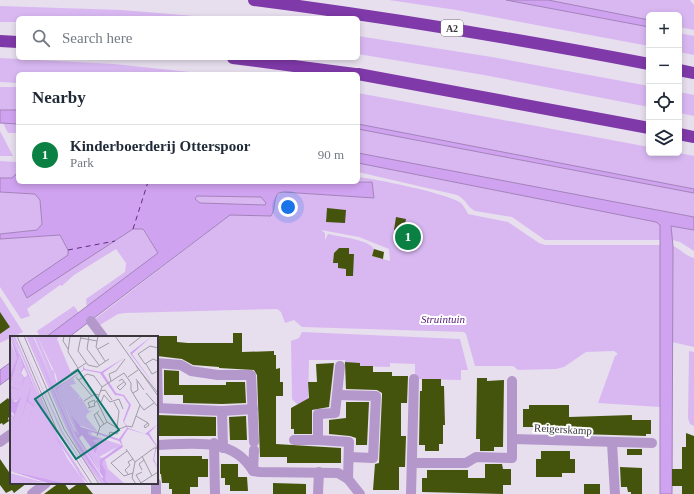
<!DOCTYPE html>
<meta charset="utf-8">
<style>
body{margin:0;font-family:Georgia,serif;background:#f6f6f7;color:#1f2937}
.controls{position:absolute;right:12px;top:12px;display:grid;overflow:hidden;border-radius:6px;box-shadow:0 2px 6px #0003}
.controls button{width:36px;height:36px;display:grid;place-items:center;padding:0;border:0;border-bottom:1px solid #e0e1e3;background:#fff;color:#1f2937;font:20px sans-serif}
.you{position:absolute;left:288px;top:207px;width:14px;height:14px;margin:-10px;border:3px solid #fff;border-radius:50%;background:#1a73e8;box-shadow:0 0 0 6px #1a73e833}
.badge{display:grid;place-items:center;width:26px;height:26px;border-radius:50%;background:#0b8043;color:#fff;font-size:13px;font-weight:700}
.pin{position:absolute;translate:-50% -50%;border:2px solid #fff;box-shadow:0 1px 4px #0006}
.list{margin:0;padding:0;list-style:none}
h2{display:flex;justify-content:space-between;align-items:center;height:52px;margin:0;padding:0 16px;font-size:17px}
h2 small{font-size:13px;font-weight:400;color:#747a83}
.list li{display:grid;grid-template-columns:26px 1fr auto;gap:12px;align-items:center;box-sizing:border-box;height:60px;padding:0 16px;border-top:1px solid #e0e1e3}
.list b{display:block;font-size:15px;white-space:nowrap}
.list p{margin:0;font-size:13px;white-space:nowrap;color:#747a83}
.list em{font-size:13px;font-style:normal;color:#747a83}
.icon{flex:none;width:22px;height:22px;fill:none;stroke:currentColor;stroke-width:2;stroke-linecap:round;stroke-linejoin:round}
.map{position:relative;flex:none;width:694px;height:494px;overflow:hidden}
.search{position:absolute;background:#fff;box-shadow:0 2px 6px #0003;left:16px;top:16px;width:344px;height:44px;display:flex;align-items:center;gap:10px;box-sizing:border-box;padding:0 14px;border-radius:6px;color:#747a83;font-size:15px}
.panel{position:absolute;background:#fff;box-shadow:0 2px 6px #0003;left:16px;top:72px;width:344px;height:112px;border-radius:6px}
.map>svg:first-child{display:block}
.green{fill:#d9b8f2;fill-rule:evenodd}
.water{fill:#d0a3f0;stroke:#a382ba;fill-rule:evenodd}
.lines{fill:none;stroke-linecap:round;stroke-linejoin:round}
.ferry{stroke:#632b83;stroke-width:1;stroke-dasharray:5 4;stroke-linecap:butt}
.building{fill:#45540d}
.minor{stroke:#b598cb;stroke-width:10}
.highway{stroke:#7f39a8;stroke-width:12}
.labels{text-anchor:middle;stroke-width:4;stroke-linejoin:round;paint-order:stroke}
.shield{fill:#fff;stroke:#747276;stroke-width:1}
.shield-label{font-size:10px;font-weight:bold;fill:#39363c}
.park-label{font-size:11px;font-style:italic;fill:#571e77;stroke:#fff}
.street-label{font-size:11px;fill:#39363c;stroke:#fff}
.inset-road{fill:none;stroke:#a19ba7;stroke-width:1}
.view{fill:#0f766e;fill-opacity:0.15;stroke:#0f766e;stroke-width:2}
.inset-edge{fill:none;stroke:#39363c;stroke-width:2}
</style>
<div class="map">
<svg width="694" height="494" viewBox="0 0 694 494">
<rect width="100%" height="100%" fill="#e7dfee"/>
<g class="green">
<polygon points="389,0 506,0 649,27 649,46 456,10"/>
<polygon points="548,0 690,0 694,5 694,30 679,27 679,15 649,15 649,20"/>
<polygon points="0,6 122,10 218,18 18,18 18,22 0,22"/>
<polygon points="679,33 694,36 694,55 679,52"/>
<polygon points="358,36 492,57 649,86 649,107 484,75 358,54"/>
<polygon points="0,58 114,64 209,74 18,74 18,83 0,82"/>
<rect x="0" y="87" width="18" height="23"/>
<polygon points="679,92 694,95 694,116 679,113"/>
<polygon points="358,93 649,147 649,153 679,153 694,156 694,189 358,124"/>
<polygon points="3,123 18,124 18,133 8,133"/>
<polygon points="358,129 694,193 694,217 358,153"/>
<polygon points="0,131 13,156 0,156"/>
<polygon points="0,161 16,162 18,172 12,178 0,178"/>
<path d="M358,163l298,59 4,3 1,15h-116l-33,-23 -37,-6c-8,-4 -9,-12 -18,-16l-99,-23z"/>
<path d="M358,177c18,2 92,17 103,26 3,3 5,7 7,11l40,8 31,21 6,2h116l-1,162 -62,-4 17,-47 3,-2 -4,-3 -28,1 -22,15 -8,2 -38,1 -5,-4h-38l-9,-32 -2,-2 -162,-5 -8,-7 -9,3 -4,-11 -4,-3 -152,4 -7,1 -18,11 -5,-6 135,-104 41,1c5,-7 2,-16 7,-23l5,-1 91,6 -2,-16 -14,-1zM321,230l38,7 30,12 1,12 -18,-5 2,-7c-6,-10 -34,-12 -46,-15l-3,6v-7z"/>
<polygon points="0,192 35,194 40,200 42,224 37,230 0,234"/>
<polygon points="197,196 262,197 266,203 266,205 200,203 195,199"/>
<polygon points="671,225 694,230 694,251 680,242 672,240"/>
<polygon points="133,229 142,229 158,253 87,308 86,299 125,272 126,263 116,249 74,275 62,286 60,285 27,309 30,316 21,319 0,287 0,239 60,235 68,250 68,255 24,285 115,241"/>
<path d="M673,246c8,3 12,10 21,12v89l-22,-5z"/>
<polygon points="0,296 23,332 0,343"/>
<polygon points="74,306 79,313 46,337 40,337 37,331"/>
<polygon points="302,332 460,339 468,370 461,370 461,380 415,379 415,364 390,363 390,367 345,366 345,360 309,360 308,405 297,404 292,399 291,341 299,338"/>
<polygon points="689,351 694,352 694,426 690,424 688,418"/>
</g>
<g class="water">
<polygon points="506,0 548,0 649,20 649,27"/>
<polygon points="0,110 18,110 18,124 0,123"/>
<polygon points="358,124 694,189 694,193 358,129"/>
<polygon points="358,153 694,217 694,230 671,226 673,246 672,494 660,494 660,225 656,222 358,163"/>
<path d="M18,172v10h354l2,16 -91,-6 -5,1c-5,7 -2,16 -7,23l-41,-1 -161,122h-23l112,-84 -15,-24h-10l-106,69 -5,-10 2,-3 44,-30v-5l-8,-15 -60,4v-5l37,-4 5,-6 -2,-24 -5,-6 -35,-2v-14h12zM197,196l64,1 5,6 -1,2 -65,-2 -5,-4z"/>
<polygon points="11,362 11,377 0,385 0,370"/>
</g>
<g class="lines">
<g class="ferry">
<polyline points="133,229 148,182"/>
<polyline points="68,250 115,241"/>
</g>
</g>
<g class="building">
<polygon points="327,208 346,210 345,223 326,222"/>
<polygon points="396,217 406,219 404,230 394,230"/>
<polygon points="339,248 349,248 349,254 354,254 353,276 346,276 346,269 338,268 338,263 333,263 334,253"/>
<polygon points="374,249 384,252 383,259 372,256"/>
<polygon points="0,312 10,327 0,334"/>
<polygon points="233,333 242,333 242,352 274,351 274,355 276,355 276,369 280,368 280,382 283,382 283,396 276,396 276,444 341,448 341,463 287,463 287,457 260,457 257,375 254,370 219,368 219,367 193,365 182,359 157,356 157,336 177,336 177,342 188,343 233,343"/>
<polygon points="345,362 360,363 360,366 373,366 373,372 392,372 392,376 408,376 407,403 401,403 401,436 406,436 405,467 399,467 399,490 373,490 375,464 379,463 382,396 382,393 377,390 346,389"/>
<polygon points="334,363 329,407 312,410 312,434 294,434 294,429 291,429 291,408 309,398 308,382 317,382 316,364"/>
<polygon points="164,370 179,371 179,385 226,385 226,382 245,382 246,403 222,404 183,403 183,395 164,395"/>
<polygon points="477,378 487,378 487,381 504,380 503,447 494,447 494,451 480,451 480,439 476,439"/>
<polygon points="422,379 441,379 441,386 444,386 445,425 443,425 443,444 439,444 439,451 425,451 425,445 419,445 420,391 422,391"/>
<polygon points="8,398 11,403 11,416 8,418 9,421 3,425 2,423 0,424 0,404"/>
<polygon points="346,402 369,402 367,445 356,445 356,438 350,436 329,434 329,420 346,418"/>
<polygon points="529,405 569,405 569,417 632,415 632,420 651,420 651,434 646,434 646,436 579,434 579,431 534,432 534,427 523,427 523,409 529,409"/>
<polygon points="157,415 216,417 216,436 159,436 159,431 157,431"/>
<polygon points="246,416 247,440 230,440 229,417"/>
<polygon points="686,433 694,436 694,494 682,494 682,486 672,486 672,469 682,469 682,447 686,447"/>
<rect x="627" y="449" width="15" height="6"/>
<polygon points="541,451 570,451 570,459 575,459 575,473 562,473 562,477 536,477 536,459 541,459"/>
<polygon points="160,456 202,456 202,459 208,459 208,477 198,477 198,487 190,487 190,494 172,494 172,489 169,489 169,483 162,483 161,474 160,474"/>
<polygon points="0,459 11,475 11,483 27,483 14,493 12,490 6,493 0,485"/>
<polygon points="221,464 238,464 238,477 247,477 248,491 230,491 230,485 225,485 225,478 221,478"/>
<polygon points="485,464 502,464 503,469 511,469 511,485 503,485 503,494 422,492 422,478 427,478 427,470 468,470 468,478 485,478"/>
<polygon points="620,467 642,468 642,494 631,494 631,492 628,492 627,487 621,487"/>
<polygon points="59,483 64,483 69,490 79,483 84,483 93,494 44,494"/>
<polygon points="273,483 306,484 306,494 273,494"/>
<rect x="584" y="484" width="16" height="10"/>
</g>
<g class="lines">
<g class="minor">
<polyline points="91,321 103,337"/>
<polyline points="157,363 181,365 191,371 218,375 251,375 254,442"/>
<polyline points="157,363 158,408"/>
<polyline points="340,366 335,413 318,414 318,440 349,442 348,479"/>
<polyline points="338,395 376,396 373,458 349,457"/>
<polyline points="157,408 222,411 253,409"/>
<polyline points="222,411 223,448"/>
<polyline points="513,439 652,443"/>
<polyline points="294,440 318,440"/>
<polyline points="0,442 11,434"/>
<polyline points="214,443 215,494"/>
<polyline points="612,443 615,494"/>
<path d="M157,445c35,-1 75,-9 96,26l7,1 78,1 10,6 12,15"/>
<polyline points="412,463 466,463 476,457 512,458 512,381"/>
<polyline points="253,471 254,450"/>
<polyline points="32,494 46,483"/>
<polyline points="156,494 156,483"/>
<polyline points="318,494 319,472"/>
<polyline points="411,494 414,379"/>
</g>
<g class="highway">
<path d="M254,0c132,17 264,39 395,64"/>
<polyline points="0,41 18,42"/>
<polyline points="233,58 355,74"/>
<polyline points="679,70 694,73"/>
<polyline points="358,74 649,128"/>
<polyline points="679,134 694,137"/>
</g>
</g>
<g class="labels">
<rect class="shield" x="441" y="20" width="22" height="16" rx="3"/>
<g class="shield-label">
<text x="452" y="32">A2</text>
</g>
<g class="park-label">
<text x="443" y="323">Struintuin</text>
</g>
<g class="street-label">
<text transform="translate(563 429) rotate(3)" y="4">Reigerskamp</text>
</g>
</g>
<g transform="translate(10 336)">
<rect width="148" height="148" fill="#e7dfee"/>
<path d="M0,0h5l43,100 31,48 -8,-7 -25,-42 11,23 19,26h-18l-58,-13v-60l4,6 5,-17 -6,1 -2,-3 -1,6v-18l9,-30zM3,2l7,14 33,79 -24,-54 -1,-3 -4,4 -4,-5 3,-8zM9,0l44,96 33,52 -35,-52zM16,0h7l43,100 30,48h-5l-15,-20 -20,-36zM24,0h3l15,34 2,1 1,7 3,7 -2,-10 -19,-39h22l-2,3 15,36 -16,13zM0,4l7,18 -7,22zM63,42l3,6 -6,1 10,11 -2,3 4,7 -4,-7 3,-2 8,14 4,-1 -6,4 -1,3 12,15 -22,-8 -5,-9 9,17 -3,3 -20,-46zM79,94l8,4 -5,-2 -1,3 31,10 -17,13 12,-11 -18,10 5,1 -4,3 1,10 -14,-19 4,-5 7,11 -2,-5 2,-6 -3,4 -4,-6 4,-1 -2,-6 7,1 -12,-5zM95,123l3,10 17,15h-17l-4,-4 2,-7 -5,-8zM0,137l29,8 12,1 -41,2z" fill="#d9b8f2" fill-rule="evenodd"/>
<path d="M0,0l9,20 -9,30 9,4 2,1 -11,-4v-11l7,-18zM2,0l41,95 34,53 -29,-43 -34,-74 -3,6 4,5 -4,11 3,-11 -4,-5 3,-8zM20,0l44,101 28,42 1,-2 -27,-41 -43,-100 23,52 27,-18v-4l2,3 16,3 23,-14 -21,15 13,20 8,2 7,10 -7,17 4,6 17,6 13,-10 -9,9 8,13 -3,13 4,10 -5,-9 3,-14 -8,-11 -20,-6 -7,11 2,7 -19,13 -2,4 4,8 -1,8 3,4h-2l-18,-22 -16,-26zM74,34l16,3 15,22 8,1 6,9 -6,16 4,7 -8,11 -38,-12 -10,-12 8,20 -5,-5 -17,-41zM79,95l30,10 3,4 -22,15v11l-21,-33 3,-3 16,22 -2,-4 2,-7 -5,-6 7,-1 -12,-5zM142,0l-20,18 26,36 -28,-37zM21,49l-3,15 5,5 3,-8 -22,73 19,-64 -6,-5 -8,25zM3,55l-2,5 2,5 3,1 5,-5 -8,24 1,-7 -4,-3v-15zM0,135l32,7 26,6h-17z" fill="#d0a3f0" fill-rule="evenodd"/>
<path class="inset-road" d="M7,0l39,92 36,56M14,0l40,93 35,55M54,0l-1,5 5,8M60,0l-2,16 10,16M71,0l-3,15 10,14 9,2 12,-8M79,0l-2,13 12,16M88,0l-2,11 9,14M105,0l43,60M71,2l16,3M119,10l13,-10M148,12l-8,-2 -12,8 7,10 8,-5 5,2M88,13l11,-6M136,28l6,10 6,-3M126,30l22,27M61,37l15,-10M66,41l16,19M118,41l10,-7M126,43l8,11M69,44l8,-6 7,2 8,11M101,45l-2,-7 7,-3 9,-12M109,45l3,-2 4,5 -6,6 -3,-3 7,-5M90,55l5,-1 7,10M123,57l5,-3 -1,-9M136,57l12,14M74,65l11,-7 4,1M91,66l3,-7 6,7 9,-3 4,10M104,66l5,9 -2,16M130,69l4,5 10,-7M80,71l-2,-4 6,-3 1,2M78,72l7,-2 -1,-3 3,-2M89,75l-5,4 6,12M87,77l7,11M126,80l12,7M138,87l1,2 -4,3 -1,-2zM99,99l1,-3 7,2 2,-5 8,-3 5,1 8,-22 -9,-15v-7l-7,-10 -22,14 -5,14 10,21 12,7M87,100l3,-9 7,-5M116,113l9,13M117,115l-16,12 13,13 9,-3M132,120l10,20M132,134l-3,-6 5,-4M118,138l-3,-4 5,-5 -2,-3 5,-3M131,147l-5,-8 6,-3M126,148l-4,-6 3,-16 19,-14h4M129,148l19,-12"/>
<path class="view" d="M68,34l41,60 -43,29 -41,-60z"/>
<rect width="148" height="148" class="inset-edge"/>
</g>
</svg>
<div class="controls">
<button>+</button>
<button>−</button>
<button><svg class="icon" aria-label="locate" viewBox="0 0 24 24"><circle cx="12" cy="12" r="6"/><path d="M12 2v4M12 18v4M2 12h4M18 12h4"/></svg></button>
<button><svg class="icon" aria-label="layers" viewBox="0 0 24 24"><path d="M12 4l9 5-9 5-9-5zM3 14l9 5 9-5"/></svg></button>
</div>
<div class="you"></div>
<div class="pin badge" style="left:408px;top:237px">1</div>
<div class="search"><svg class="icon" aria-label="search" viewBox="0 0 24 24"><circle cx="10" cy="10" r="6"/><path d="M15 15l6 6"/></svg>Search here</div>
<section class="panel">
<h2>Nearby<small></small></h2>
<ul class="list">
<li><span class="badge">1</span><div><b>Kinderboerderij Otterspoor</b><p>Park</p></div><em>90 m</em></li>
</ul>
</section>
</div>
